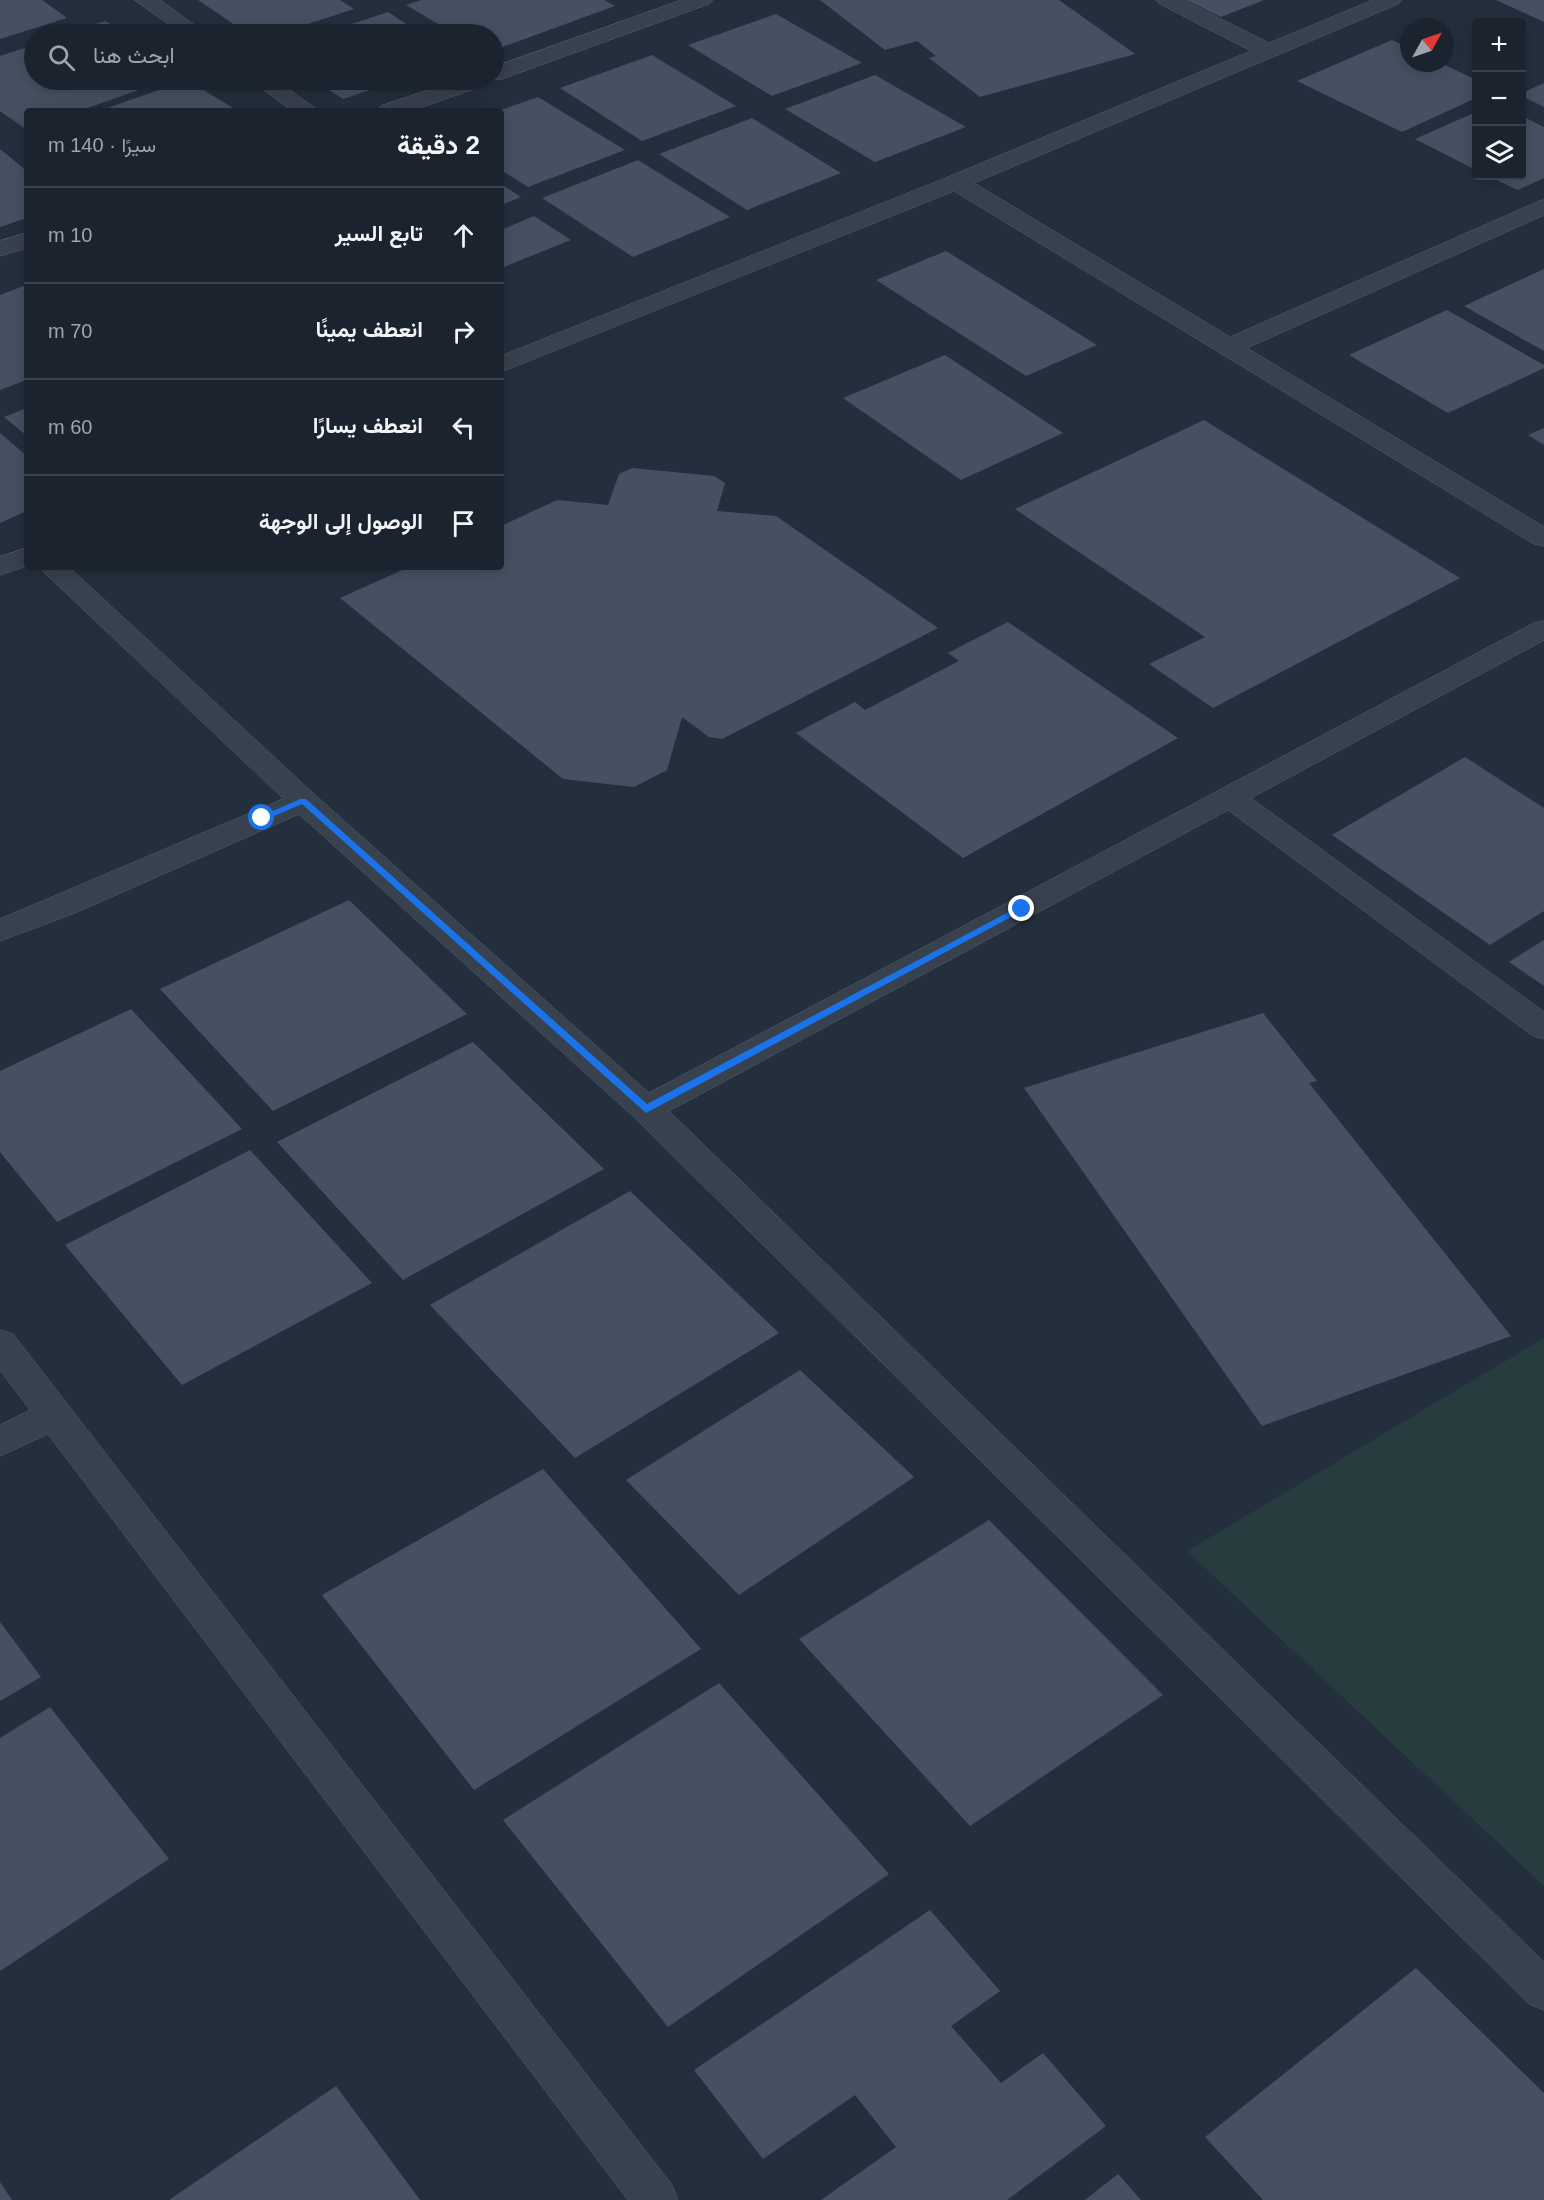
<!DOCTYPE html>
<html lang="ar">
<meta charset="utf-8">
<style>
body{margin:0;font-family:Helvetica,Vazirmatn,sans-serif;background:#282f3a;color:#f1f3f6;direction:rtl}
.controls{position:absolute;right:18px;top:18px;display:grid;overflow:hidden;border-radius:6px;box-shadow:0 3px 15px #0003}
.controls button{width:54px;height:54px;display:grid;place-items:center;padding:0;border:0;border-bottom:2px solid #39404a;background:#1b232e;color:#f1f3f6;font:30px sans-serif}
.compass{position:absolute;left:1400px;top:18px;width:54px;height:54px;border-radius:50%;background:#1b232e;box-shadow:0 3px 15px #0003;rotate:50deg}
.stop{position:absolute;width:18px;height:18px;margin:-14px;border:4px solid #1a73e8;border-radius:50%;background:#fff}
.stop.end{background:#1a73e8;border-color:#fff;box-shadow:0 2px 6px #0008}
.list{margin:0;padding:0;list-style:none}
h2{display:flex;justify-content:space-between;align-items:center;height:78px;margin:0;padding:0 24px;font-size:26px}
h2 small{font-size:20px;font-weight:400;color:#a0a4aa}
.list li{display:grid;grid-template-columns:39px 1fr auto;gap:18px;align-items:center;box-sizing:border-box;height:96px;padding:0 24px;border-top:2px solid #39404a}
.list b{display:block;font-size:22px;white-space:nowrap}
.list em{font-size:20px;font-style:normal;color:#a0a4aa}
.icon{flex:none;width:33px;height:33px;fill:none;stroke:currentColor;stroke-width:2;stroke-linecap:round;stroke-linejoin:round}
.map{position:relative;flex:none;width:1544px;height:2200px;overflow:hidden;direction:ltr}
.search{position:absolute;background:#1b232e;box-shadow:0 3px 15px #0003;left:24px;top:24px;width:480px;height:66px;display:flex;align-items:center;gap:15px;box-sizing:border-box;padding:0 21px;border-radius:33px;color:#a0a4aa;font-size:22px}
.panel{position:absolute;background:#1b232e;box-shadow:0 3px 15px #0003;left:24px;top:108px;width:480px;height:462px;border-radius:6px;direction:rtl}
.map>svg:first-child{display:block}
.green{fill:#263c3f}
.building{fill:#455162}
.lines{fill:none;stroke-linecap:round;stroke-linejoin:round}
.lane-casing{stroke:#565f6c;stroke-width:1}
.lane{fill:#38414e;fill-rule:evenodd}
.route{fill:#1a73e8}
</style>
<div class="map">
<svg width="1544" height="2200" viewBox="0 0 1544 2200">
<rect width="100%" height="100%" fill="#242f3e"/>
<polygon class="green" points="1544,1338 1544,1886 1187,1551"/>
<g class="building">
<polygon points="0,0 42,0 67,18 0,39"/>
<polygon points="198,0 340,0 354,9 277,34 248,34"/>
<polygon points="421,0 604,0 615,6 494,50 494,34 455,34 406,5"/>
<polygon points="820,0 1059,0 1135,54 980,97 929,58 936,56 917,41 885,50"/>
<polygon points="1186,0 1264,0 1221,17"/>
<polygon points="1496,0 1544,0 1544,22"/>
<polygon points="388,12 422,34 321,34"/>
<polygon points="776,14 862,63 772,96 688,45"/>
<polygon points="105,21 127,34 65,34"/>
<polygon points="1392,40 1409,48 1409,63 1441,63 1476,80 1476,98 1402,132 1297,81"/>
<polygon points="34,45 34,80 167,80 79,111 27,111 27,130 0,111 0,56"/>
<polygon points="652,55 736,106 642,141 560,88"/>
<polygon points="875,75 966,127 875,162 785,109"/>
<polygon points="187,80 238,111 99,111"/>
<polygon points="314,80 399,80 343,99"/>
<polygon points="1544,83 1544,107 1522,96 1522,93"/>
<polygon points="538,97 625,150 528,187 501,170 501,110"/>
<polygon points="1476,112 1476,170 1415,139"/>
<polygon points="1522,116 1544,127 1544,178 1518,190 1488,176 1522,176"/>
<polygon points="752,118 841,173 747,210 659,154"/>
<polygon points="0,149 27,171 27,218 0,227"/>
<polygon points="638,160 730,217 633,257 542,198"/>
<polygon points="501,184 521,197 501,205"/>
<polygon points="534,216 571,240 501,268 501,230"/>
<polygon points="946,251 1097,345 1026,376 876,280"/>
<polygon points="1544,269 1544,351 1464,306"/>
<polygon points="26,285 27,380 0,390 0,295"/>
<polygon points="1447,310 1544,365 1544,368 1448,413 1349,355"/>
<polygon points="945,355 1063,433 961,480 843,398"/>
<polygon points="27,408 27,436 4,417"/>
<polygon points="1204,420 1460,578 1213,708 1149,664 1205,637 1015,509"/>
<polygon points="1544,428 1544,445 1528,435"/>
<polygon points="0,433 27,456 27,511 0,523"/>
<polygon points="632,468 714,476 725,483 717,511 776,516 938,628 722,739 709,737 682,717 667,770 634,787 563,779 340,598 409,567 501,567 501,526 557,500 608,505 619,474"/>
<polygon points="1008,622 1178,738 963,858 796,733 855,702 865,710 959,661 948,653"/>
<polygon points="1465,757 1544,808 1544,911 1490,945 1332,835"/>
<polygon points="349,900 467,1014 273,1111 160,989"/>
<polygon points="1544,940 1544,986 1509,962"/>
<polygon points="131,1009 242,1129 57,1222 0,1152 0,1071"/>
<polygon points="1263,1013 1317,1081 1309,1083 1511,1336 1262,1426 1024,1088"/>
<polygon points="473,1042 604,1169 403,1280 277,1142"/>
<polygon points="250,1150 372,1283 182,1385 65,1245"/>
<polygon points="630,1191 779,1333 575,1458 430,1305"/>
<polygon points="800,1370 914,1477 739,1595 626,1480"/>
<polygon points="543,1469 701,1649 474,1790 322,1595"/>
<polygon points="989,1520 1163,1695 970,1826 799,1639"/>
<polygon points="0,1622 41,1677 0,1701"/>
<polygon points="719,1683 889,1874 668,2027 503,1820"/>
<polygon points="50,1707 169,1859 0,1971 0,1738"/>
<polygon points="930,1910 1000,1991 951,2026 1001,2083 1043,2053 1106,2126 1007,2200 821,2200 896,2147 855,2095 763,2159 694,2070"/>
<polygon points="1416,1968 1544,2093 1544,2200 1263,2200 1205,2137"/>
<polygon points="336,2086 420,2200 169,2200"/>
<polygon points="1118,2174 1141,2200 1085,2200"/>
<polygon points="0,2182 12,2200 0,2200"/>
</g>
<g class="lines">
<defs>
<g id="lane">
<polygon points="135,0 160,0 207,34 183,34"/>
<polygon points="682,0 713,0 709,4 502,79 490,80 494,80 494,67"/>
<polygon points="1156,0 1183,0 1269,43 1373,0 1402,0 1398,4 974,183 1230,337 1544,199 1544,215 1247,348 1544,527 1544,546 1534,544 954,191 501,372 501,356 948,177 1251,51 1160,4"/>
<polygon points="251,80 276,80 319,111 293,111"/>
<polygon points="458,80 489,80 486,85 410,111 378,111 381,106"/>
<polygon points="27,233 27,248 0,256 0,241"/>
<polygon points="27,548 27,566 0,575 0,557"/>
<polygon points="39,567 69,567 314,794 649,1093 1534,623 1544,621 1544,640 1251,798 1544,1012 1544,1039 1533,1036 1228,810 669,1111 1544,1962 1544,2010 1529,2004 634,1117 299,814 75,913 0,941 0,919 283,799"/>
<polygon points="0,1330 13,1334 672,2185 678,2200 628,2200 48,1434 0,1456 0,1425 30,1410 0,1370"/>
</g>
</defs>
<use href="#lane" class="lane-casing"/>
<use href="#lane" class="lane"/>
</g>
<polygon class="route" points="300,799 306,799 647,1104 1018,907 1026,909 646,1113 302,804 265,820 257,818"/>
</svg>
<div class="controls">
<button>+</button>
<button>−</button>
<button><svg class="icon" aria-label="layers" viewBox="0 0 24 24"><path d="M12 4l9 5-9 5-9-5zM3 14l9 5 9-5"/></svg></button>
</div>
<svg class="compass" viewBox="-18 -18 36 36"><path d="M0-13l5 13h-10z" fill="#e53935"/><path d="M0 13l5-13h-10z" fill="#a0a4aa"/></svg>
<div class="stop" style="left:262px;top:818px"></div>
<div class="stop end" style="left:1022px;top:909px"></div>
<div class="search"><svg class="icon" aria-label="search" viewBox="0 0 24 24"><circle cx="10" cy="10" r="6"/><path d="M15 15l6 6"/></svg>ابحث هنا</div>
<section class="panel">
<h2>2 دقيقة<small>سيرًا · 140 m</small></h2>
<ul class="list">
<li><svg class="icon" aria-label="ahead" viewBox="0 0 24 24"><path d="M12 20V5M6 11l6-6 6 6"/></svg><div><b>تابع السير</b></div><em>10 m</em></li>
<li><svg class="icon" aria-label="right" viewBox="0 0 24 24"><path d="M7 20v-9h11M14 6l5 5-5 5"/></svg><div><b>انعطف يمينًا</b></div><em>70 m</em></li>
<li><svg class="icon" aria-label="left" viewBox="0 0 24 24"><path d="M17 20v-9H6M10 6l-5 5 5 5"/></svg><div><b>انعطف يسارًا</b></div><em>60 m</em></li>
<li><svg class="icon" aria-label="arrive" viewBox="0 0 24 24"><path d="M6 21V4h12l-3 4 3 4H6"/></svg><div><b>الوصول إلى الوجهة</b></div></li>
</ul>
</section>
</div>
